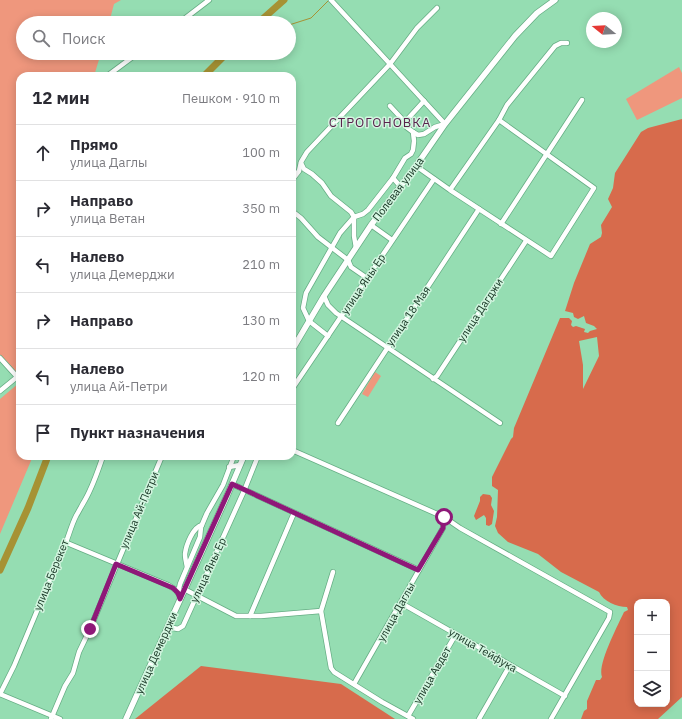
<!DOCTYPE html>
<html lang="ru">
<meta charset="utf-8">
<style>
body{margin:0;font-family:"IBM Plex Sans",sans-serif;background:#f2f2f3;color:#2b2b33}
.controls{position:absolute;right:12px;bottom:12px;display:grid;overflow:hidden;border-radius:8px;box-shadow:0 2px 10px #0003}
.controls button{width:36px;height:36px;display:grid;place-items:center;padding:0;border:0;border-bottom:1px solid #e1e1e2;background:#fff;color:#2b2b33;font:20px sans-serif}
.compass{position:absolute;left:586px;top:12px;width:36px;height:36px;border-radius:50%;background:#fff;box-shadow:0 2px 10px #0003;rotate:288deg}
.stop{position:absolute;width:12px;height:12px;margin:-9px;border:3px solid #8e1878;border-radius:50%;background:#fff}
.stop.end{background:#8e1878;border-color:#fff;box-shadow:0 1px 4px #0008}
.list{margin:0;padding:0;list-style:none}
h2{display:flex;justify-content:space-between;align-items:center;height:52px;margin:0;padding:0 16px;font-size:17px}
h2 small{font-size:13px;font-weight:400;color:#7c7c81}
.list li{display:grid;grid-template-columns:26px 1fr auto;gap:12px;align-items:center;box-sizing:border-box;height:56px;padding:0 16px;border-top:1px solid #e1e1e2}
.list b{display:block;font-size:15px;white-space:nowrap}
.list p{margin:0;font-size:13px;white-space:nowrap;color:#7c7c81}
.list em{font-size:13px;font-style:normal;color:#7c7c81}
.icon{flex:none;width:22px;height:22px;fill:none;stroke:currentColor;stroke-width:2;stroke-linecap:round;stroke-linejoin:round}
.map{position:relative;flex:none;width:682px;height:719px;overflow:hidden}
.search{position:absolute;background:#fff;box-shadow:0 2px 10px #0003;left:16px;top:16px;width:280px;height:44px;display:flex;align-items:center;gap:10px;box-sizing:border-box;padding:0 14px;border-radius:22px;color:#7c7c81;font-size:15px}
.panel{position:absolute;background:#fff;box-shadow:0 2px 10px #0003;left:16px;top:72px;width:280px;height:388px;border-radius:12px}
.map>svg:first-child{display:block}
.green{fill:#ef977d}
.forest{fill:#d76b4c;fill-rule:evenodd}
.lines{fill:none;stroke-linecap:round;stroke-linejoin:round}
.stream{stroke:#a69234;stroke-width:1}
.river{stroke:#a69234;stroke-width:7}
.minor-casing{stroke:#66ad84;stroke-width:6}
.major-casing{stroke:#66ad84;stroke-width:7}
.minor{stroke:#fff;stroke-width:4.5}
.major{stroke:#fff;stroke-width:5.5}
.route{stroke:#8e1878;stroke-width:5}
.labels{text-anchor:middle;stroke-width:3;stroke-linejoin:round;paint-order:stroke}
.street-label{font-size:11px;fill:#153322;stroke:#d2f5df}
.quarter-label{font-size:13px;letter-spacing:1px;fill:#59224d;stroke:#d2f5df}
</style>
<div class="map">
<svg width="682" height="719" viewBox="0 0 682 719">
<rect width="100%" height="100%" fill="#95ddb2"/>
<g class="green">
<polygon points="0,0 121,0 114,4 109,23 23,23 23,53 101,53 94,76 20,76 20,456 33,456 0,534 0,399 19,383 0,358"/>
<polygon points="679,67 682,73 682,98 637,120 626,99"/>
<polygon points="375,372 381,376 368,397 362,394"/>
</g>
<g class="forest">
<path d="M682,119v578l-24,22h-77l3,-8 3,-2v-8l9,-21h4l2,-3c-5,-12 16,-52 22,-65l4,-2 -1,-3c-10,0 -24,-6 -28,-15l-38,-20 -23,-18 -30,-12 -10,-9 -3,-7 2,-9 1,-27 -6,-4v-9l19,-38 2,-2 1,-9 46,-110h9l3,3 -1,4 2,2 3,-1 9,3 -1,3 4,1 2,-2 7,-2 -3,-3 -8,-3 -2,-7 -6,3 -4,-2 -1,-4 -8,-2 9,-28 16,-39 11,-7 1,-4 -1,-8 11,-18 -4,-8 5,-11 2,-15 26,-41 7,-4zM597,337l2,19 -16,33v-24l-4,-24zM637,602h30v102h-30z"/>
<polygon points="483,494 490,495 492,498 491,505 494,511 492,524 489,526 486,525 486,518 484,515 476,520 474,516 480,501 480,497"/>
<polygon points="201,666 341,684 395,719 135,719"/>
</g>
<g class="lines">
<polyline class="stream" points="289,25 311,18 329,0"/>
<g class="river">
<polyline points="258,23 284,0"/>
<polyline points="204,76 227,53"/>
<polyline points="0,570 28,508 48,456"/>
</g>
<defs>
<g id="minor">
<polyline points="331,0 390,64 445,124 435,127 424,134 418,135 413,132 405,126 403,120 390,106"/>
<polyline points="179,23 209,0"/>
<polyline points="107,76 138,53"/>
<polyline points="499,120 507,105 555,46 561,43 567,43"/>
<polyline points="404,123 424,101"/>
<polyline points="301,163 304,169 312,174 322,183 331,196 351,212 354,217 354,236 356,248"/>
<polyline points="416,166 450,190 551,256 594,188 499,120 450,190"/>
<polyline points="393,178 400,186"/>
<polyline points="292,180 299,171 301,162 307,152 390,64 417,28 437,8"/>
<polyline points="292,211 301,218 318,237 348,260 351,267 367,278"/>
<polyline points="501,224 582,100"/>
<polyline points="371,225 392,240"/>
<polyline points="324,296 328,305 336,313 500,423"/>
<polyline points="328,336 309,321 303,308 306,293 340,233 354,217 363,214 368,210 393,178 405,158 411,154 413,150 414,141 413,132"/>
<polyline points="0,358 20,380"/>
<polyline points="433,379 437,376 526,241"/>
<polyline points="292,389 434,179"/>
<polyline points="0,391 17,377"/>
<polyline points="338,423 479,209"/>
<polyline points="292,450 444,517 460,528 610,612 609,618 551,719"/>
<polyline points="229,467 240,465"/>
<polyline points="232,484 419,570"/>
<polyline points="67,543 168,585 176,590 178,593"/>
<path d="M187,567c-1,-5 -2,-9 -2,-13 1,-9 8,-27 17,-29"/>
<polyline points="333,572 321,611 331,668 334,672 382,702 413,719"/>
<polyline points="184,589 236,616 261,616 321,611"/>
<polyline points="178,593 180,584 200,537 201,527 207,513 223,485 234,456"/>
<polyline points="401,603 565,696"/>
<polyline points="250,616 294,513"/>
<polyline points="169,624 173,628 178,629 183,626 244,491 258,456"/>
<polyline points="354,684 443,528 444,517"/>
<path d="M0,694l14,-28 48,-115c6,-11 8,-23 14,-35 3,-5 6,-11 9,-16 8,-14 13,-29 18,-44"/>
<polyline points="0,694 60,719"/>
<polyline points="408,716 456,634"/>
<polyline points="51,719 65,686 73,673 79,652 90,629 162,456"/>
<polyline points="479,719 510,665"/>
</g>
<g id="major">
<polyline points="292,350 324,296 371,225 416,166 445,124 515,36 537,13 555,0"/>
<polyline points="126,719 227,496 244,456"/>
</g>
</defs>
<use href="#minor" class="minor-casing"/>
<use href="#major" class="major-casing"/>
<use href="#minor" class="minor"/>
<use href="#major" class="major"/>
</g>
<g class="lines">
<polyline class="route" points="90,629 116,564 173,588 178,593 180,599 232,484 418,570 443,528 444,517"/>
</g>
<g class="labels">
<g class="street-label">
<text transform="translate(398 189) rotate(-53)" y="4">Полевая улица</text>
<text transform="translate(363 284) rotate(-56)" y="4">улица Яны Ер</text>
<text transform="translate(480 310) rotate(-57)" y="4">улица Дагджи</text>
<text transform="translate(408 316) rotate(-56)" y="4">улица 18 Мая</text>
<text transform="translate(139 510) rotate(-67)" y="4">улица Ай-Петри</text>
<text transform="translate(208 570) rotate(-65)" y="4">улица Яны Ер</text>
<text transform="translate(51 575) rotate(-68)" y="4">улица Берекет</text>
<text transform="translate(396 612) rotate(-61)" y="4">улица Даглы</text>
<text transform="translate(483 650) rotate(30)" y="4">улица Тейфука</text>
<text transform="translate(156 653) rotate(-66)" y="4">улица Демерджи</text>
<text transform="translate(432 675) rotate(-60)" y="4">улица Авдет</text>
</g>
<g class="quarter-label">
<text x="380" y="127">СТРОГОНОВКА</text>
</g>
</g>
</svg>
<div class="controls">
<button>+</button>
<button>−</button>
<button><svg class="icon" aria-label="layers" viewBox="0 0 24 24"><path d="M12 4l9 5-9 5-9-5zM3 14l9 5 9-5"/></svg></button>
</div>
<svg class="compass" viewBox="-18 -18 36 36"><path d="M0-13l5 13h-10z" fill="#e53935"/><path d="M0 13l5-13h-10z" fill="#7c7c81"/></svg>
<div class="stop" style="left:444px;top:517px"></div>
<div class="stop end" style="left:90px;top:629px"></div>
<div class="search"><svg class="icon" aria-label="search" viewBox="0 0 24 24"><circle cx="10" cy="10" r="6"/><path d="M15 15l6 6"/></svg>Поиск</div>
<section class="panel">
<h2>12 мин<small>Пешком · 910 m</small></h2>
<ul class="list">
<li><svg class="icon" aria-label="ahead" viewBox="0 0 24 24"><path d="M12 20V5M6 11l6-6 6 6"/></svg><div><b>Прямо</b><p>улица Даглы</p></div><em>100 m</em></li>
<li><svg class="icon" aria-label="right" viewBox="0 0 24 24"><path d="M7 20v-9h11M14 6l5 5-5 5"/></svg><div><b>Направо</b><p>улица Ветан</p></div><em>350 m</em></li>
<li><svg class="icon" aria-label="left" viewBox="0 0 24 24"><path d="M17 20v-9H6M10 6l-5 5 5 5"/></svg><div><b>Налево</b><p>улица Демерджи</p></div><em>210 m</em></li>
<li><svg class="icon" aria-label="right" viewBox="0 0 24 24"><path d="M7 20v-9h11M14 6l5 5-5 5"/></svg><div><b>Направо</b></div><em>130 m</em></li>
<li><svg class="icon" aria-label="left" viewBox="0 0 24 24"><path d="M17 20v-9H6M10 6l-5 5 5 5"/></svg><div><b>Налево</b><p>улица Ай-Петри</p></div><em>120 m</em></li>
<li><svg class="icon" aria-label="arrive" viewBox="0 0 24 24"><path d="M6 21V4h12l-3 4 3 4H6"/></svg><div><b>Пункт назначения</b></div></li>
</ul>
</section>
</div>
